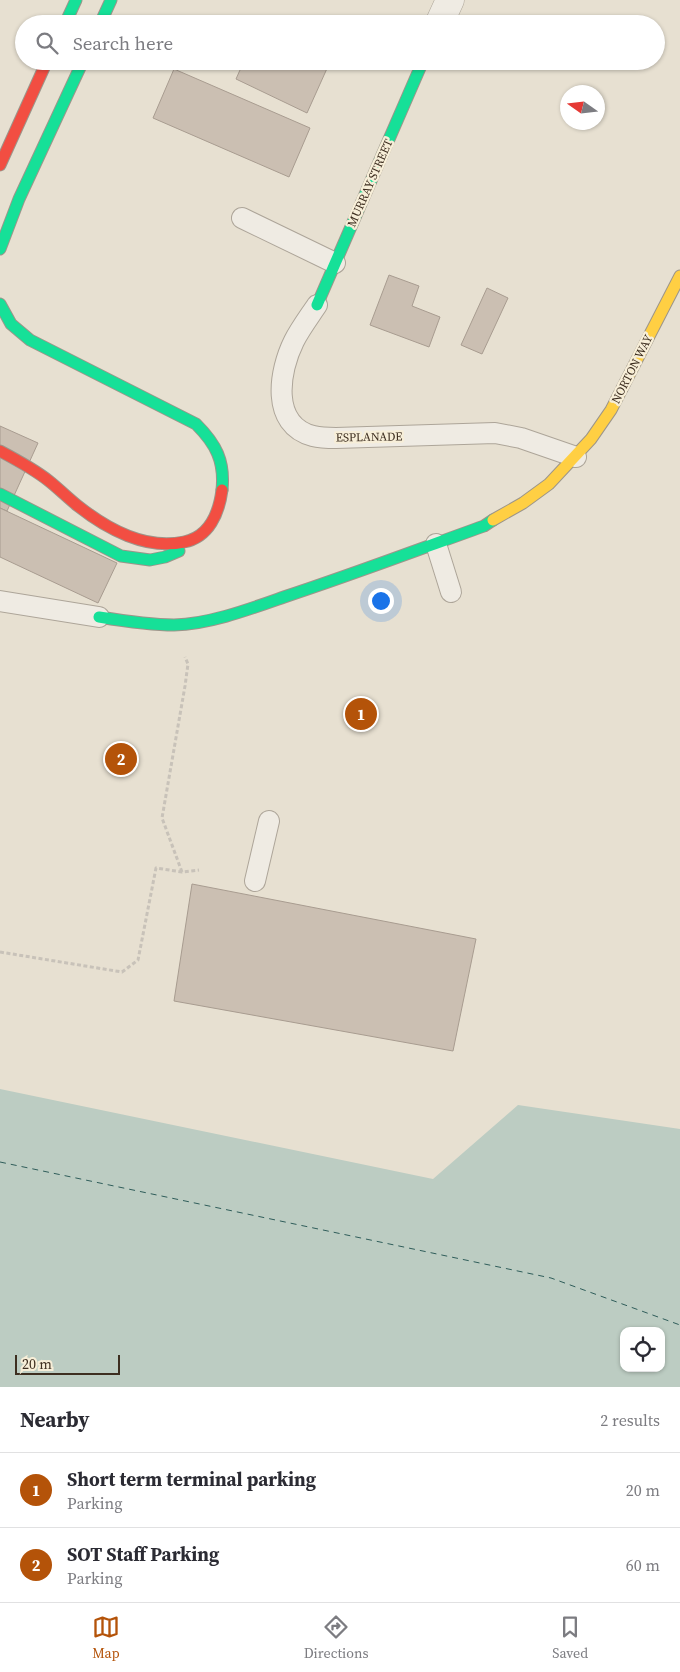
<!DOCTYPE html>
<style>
body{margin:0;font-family:"Source Serif 4",serif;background:#f7f7f7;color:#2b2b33}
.controls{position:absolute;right:15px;bottom:15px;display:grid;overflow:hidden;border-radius:10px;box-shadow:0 1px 4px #0004}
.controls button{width:45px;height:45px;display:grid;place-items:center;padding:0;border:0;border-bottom:1px solid #e1e1e2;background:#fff;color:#2b2b33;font:25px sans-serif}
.compass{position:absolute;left:560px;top:85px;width:45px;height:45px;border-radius:50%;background:#fff;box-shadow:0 1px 4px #0004;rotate:284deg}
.scale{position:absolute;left:15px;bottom:12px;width:105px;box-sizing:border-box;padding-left:5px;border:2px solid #3d2e20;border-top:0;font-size:14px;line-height:18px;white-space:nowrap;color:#3d2e20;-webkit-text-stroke:4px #f7eed8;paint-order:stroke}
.you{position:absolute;left:380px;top:600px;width:18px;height:18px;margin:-12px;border:4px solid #fff;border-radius:50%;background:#1a73e8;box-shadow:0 0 0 8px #1a73e833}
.badge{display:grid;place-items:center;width:32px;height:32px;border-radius:50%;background:#b45309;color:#fff;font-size:16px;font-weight:700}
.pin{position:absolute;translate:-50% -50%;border:2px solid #fff;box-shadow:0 1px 5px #0006}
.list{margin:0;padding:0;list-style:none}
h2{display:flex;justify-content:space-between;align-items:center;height:65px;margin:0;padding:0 20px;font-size:21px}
h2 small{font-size:16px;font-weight:400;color:#7c7c81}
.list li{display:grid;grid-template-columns:32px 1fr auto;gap:15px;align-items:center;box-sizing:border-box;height:75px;padding:0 20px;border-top:1px solid #e1e1e2}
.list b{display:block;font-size:19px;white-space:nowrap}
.list p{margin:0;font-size:16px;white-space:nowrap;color:#7c7c81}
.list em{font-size:16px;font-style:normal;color:#7c7c81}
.icon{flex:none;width:28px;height:28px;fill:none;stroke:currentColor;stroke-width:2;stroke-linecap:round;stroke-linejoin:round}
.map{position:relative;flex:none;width:680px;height:1387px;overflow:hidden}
.search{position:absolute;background:#fff;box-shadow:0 1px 4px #0004;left:15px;right:15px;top:15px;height:55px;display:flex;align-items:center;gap:12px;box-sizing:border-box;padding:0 18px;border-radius:28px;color:#7c7c81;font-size:19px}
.sheet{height:215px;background:#fff}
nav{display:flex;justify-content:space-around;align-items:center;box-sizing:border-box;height:70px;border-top:1px solid #e1e1e2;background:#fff;font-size:14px;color:#7c7c81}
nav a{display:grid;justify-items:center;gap:2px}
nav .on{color:#b45309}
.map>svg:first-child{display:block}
.water{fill:#bcccc2;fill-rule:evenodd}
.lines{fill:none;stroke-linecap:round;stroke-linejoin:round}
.ferry{stroke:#2f5d5a;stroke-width:1;stroke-dasharray:6 5;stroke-linecap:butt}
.building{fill:#cbbfb2;stroke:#a89c90}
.lane-casing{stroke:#ada599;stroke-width:22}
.street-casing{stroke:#ada599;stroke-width:29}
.fast-casing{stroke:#9c958a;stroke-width:13}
.slow-casing{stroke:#9c958a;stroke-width:13}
.jam-casing{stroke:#9c958a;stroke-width:13}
.path{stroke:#c8c2b9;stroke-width:3;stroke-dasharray:4 2.5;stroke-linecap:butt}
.lane{stroke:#efebe3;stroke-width:20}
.street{stroke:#efebe3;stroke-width:28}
.fast{stroke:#16e098;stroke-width:11}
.slow{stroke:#ffcf43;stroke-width:11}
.jam{stroke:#f24e42;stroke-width:11}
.labels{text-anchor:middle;stroke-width:4.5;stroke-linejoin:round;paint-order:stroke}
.street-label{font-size:12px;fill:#3d2e20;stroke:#f7eed8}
</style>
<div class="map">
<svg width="680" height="1387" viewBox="0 0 680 1387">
<rect width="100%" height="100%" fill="#e7e0d1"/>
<path class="water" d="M0,1089l433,90 85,-74 162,24v258h-680zM624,1331h37v37h-37z"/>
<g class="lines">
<polyline class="ferry" points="0,1162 551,1278 680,1325"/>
</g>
<g class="building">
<polygon points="244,61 322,61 329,64 307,113 236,79"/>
<polygon points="174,69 310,128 289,177 153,118"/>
<polygon points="389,275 419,286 412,306 440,317 429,347 370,325"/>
<polygon points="487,288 508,298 482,354 461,345"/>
<polygon points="0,426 38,443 7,511 0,508"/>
<polygon points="0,508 117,563 98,603 0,557"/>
<polygon points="192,884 476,939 453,1051 174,1001"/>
</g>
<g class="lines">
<defs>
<g id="lane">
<polyline points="242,218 335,263"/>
<path d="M317,305c-8,12 -17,24 -23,36 -15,30 -24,84 19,95 8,2 15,2 23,2l159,-5 26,5 55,19"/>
<polyline points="436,544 451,592"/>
<polyline points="0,601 99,617"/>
<polyline points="255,881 269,821"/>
</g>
<polyline id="street" points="439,24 450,0"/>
<g id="fast">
<polyline points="65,24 76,0"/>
<polyline points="100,24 111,0"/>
<polyline points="0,249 19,199 83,61"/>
<path d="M0,304l11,20 19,16 166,84c20,20 29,37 26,66"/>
<polyline points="317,305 423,61"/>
<polyline points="0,494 121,556 150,560 165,557 179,551"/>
<path d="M99,617c25,4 50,8 75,8 36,-1 76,-16 110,-28 67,-22 133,-47 200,-71l9,-6"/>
</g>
<polyline id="slow" points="493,520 523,503 549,484 591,439 611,410 680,276"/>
<g id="jam">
<polyline points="0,165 47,61"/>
<path d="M0,451c17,9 34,18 49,30 10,8 19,17 29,25 29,23 68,44 106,36 25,-5 35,-29 38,-52"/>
</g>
</defs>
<use href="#lane" class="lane-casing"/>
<use href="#street" class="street-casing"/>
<use href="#fast" class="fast-casing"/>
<use href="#slow" class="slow-casing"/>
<use href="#jam" class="jam-casing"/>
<g class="path">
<polyline points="182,872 162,818 185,686 188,664 185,657"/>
<polyline points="0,952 122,972 138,960 156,868 182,872 199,870"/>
</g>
<use href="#lane" class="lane"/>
<use href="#street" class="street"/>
<use href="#fast" class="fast"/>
<use href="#slow" class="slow"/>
<use href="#jam" class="jam"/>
</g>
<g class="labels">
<g class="street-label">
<text transform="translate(370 183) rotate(-66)" y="4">MURRAY STREET</text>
<text transform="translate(632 369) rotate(-63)" y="4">NORTON WAY</text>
<text transform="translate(369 437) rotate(-1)" y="4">ESPLANADE</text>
</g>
</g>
</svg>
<div class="controls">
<button><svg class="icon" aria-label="locate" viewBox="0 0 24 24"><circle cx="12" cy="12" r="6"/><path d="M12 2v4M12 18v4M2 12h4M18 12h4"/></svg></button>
</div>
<svg class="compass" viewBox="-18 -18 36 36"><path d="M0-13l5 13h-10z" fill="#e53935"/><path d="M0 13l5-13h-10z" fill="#7c7c81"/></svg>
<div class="scale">20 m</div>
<div class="you"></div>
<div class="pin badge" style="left:361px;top:714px">1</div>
<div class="pin badge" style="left:121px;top:759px">2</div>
<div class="search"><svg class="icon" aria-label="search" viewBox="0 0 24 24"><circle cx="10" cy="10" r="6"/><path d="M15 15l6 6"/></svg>Search here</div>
</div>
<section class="sheet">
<h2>Nearby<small>2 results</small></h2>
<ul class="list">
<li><span class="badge">1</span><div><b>Short term terminal parking</b><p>Parking</p></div><em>20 m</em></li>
<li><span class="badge">2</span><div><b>SOT Staff Parking</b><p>Parking</p></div><em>60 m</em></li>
</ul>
</section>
<nav>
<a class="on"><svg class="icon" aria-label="map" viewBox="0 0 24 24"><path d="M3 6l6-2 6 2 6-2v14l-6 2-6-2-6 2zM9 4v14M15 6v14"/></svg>Map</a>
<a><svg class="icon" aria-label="directions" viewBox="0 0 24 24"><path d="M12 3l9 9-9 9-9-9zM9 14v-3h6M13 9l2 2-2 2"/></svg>Directions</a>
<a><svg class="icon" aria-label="saved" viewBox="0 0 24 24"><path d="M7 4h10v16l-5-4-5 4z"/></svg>Saved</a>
</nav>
